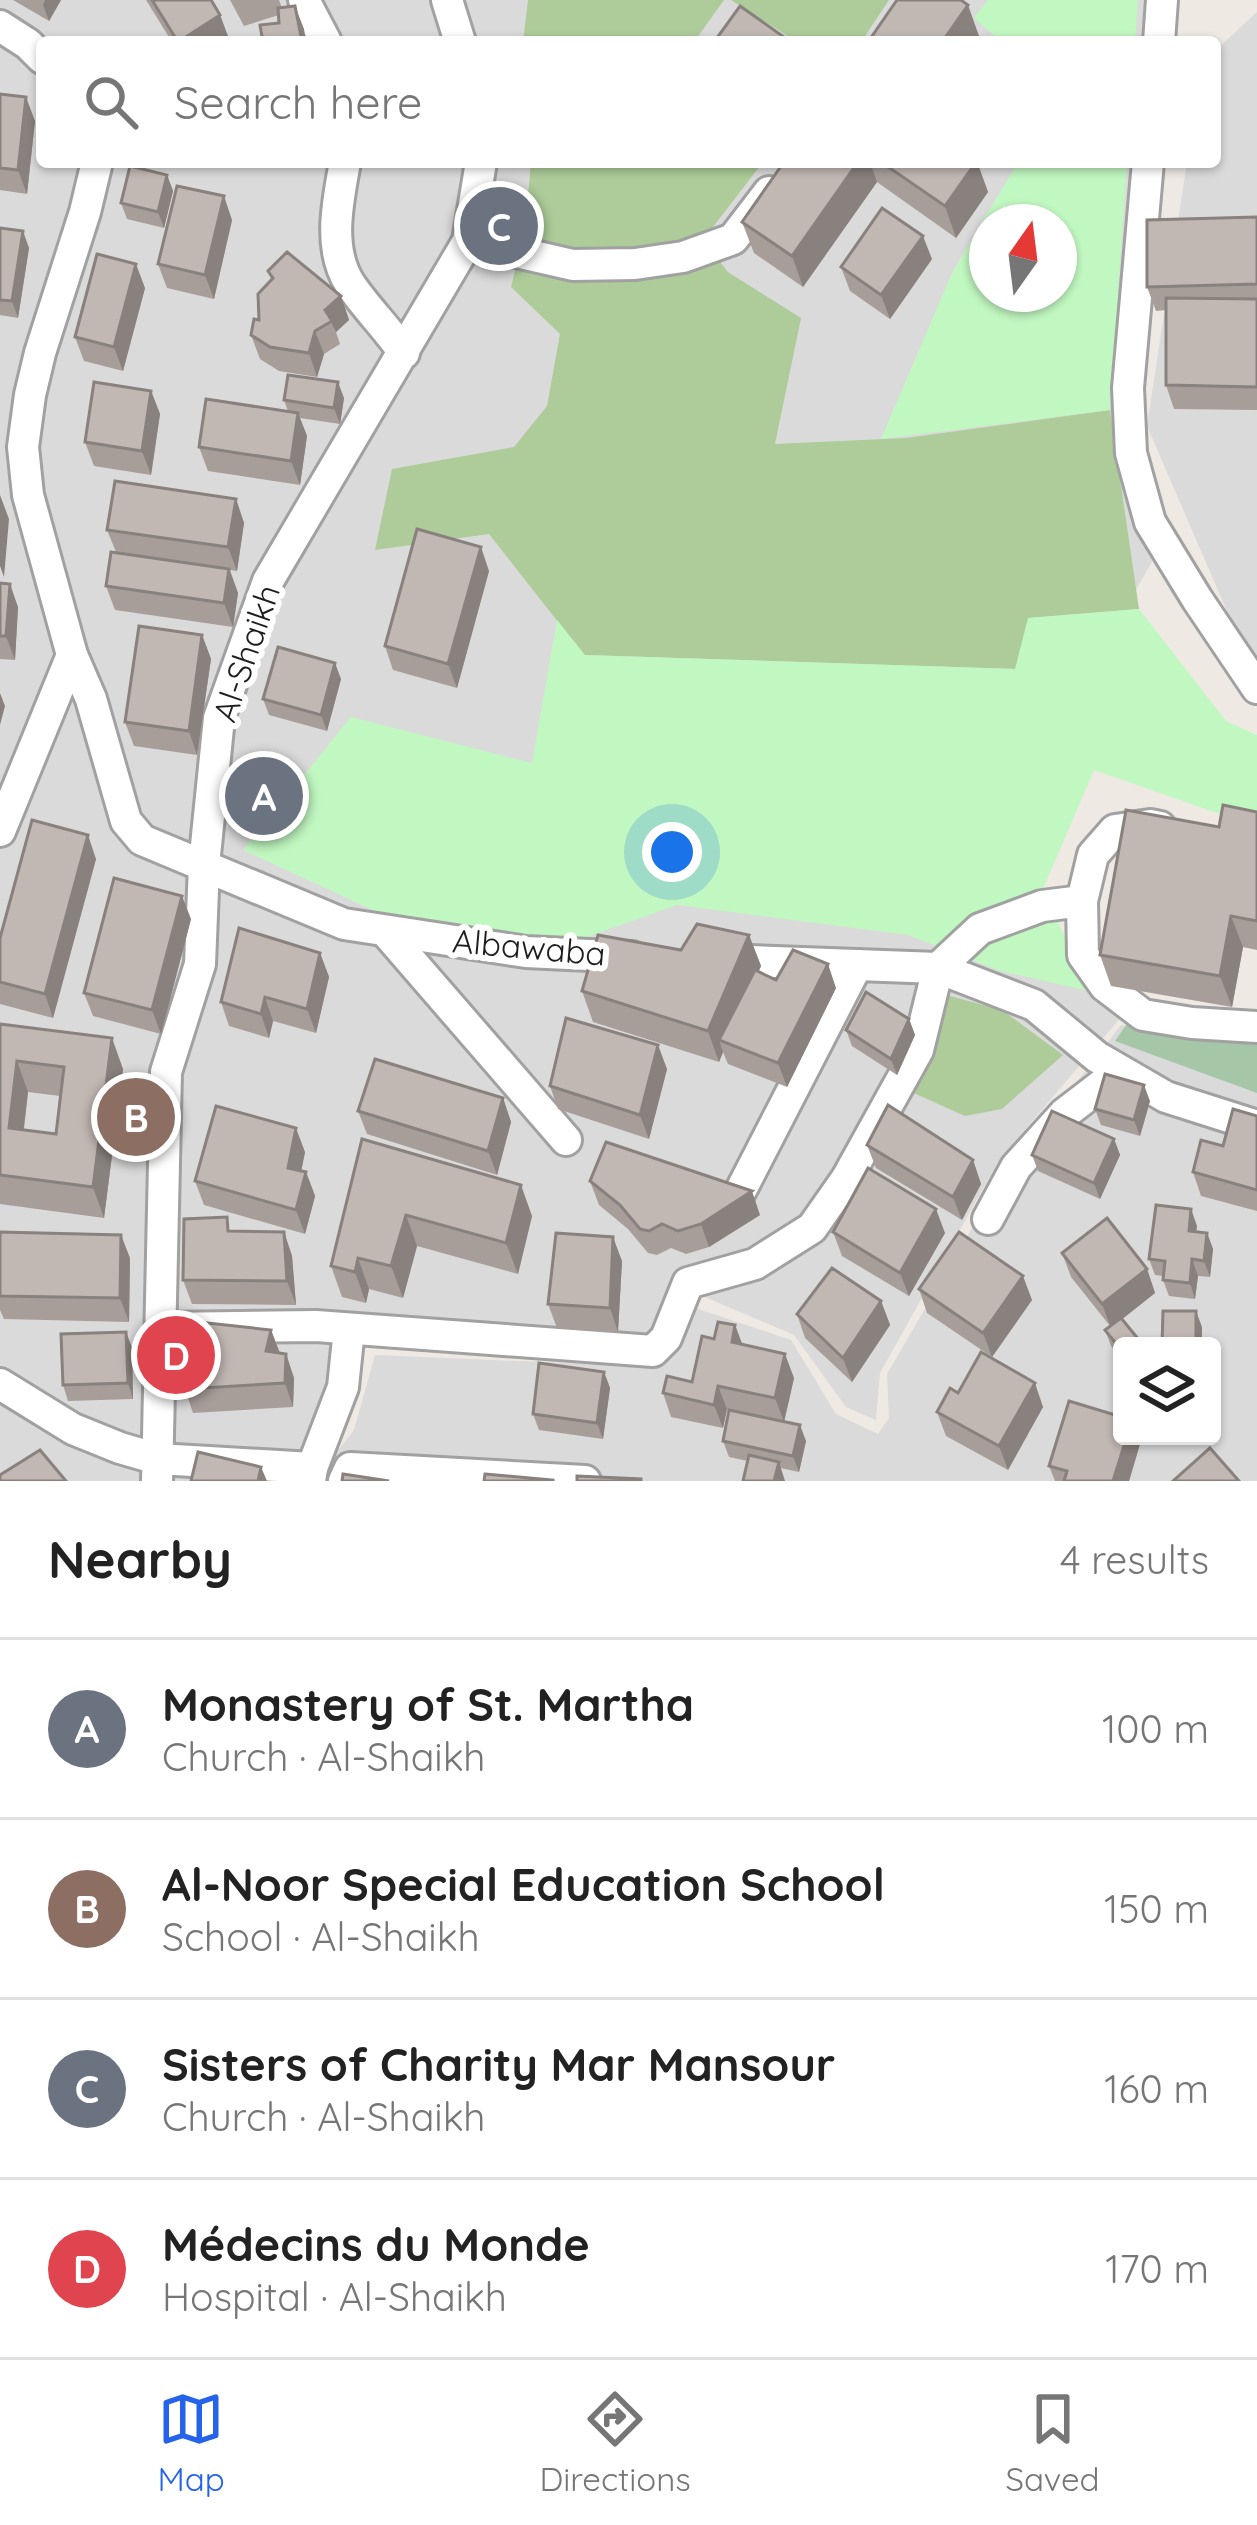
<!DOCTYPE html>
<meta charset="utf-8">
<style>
body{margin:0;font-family:Quicksand,sans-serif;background:#f2f2f2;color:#222}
.controls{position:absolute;right:36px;bottom:36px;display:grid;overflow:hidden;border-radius:12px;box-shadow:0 3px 9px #0004}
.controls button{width:108px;height:108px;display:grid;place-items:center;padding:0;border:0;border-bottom:3px solid #e0e0e0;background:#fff;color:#222;font:60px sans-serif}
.compass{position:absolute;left:969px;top:204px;width:108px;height:108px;border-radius:50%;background:#fff;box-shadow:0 3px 9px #0004;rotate:14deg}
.you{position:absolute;left:672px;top:852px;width:42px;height:42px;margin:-30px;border:9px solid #fff;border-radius:50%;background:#1a73e8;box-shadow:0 0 0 18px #1a73e833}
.badge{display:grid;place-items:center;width:78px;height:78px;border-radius:50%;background:#2563eb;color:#fff;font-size:39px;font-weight:700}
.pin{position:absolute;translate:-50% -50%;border:6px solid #fff;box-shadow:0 3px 12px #0006}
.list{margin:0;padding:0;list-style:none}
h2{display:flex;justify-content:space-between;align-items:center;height:156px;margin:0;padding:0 48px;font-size:51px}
h2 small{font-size:39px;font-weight:400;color:#767676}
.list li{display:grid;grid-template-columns:78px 1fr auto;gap:36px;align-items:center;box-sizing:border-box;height:180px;padding:0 48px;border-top:3px solid #e0e0e0}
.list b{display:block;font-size:45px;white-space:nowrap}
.list p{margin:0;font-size:39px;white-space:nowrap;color:#767676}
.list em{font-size:39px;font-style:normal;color:#767676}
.icon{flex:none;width:66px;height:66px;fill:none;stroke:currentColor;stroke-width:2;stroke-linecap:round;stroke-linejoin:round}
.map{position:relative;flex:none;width:1257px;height:1481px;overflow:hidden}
.search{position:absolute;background:#fff;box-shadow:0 3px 9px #0004;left:36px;right:36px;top:36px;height:132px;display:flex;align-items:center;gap:30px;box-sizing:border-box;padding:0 42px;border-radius:12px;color:#767676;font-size:45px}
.sheet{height:876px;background:#fff}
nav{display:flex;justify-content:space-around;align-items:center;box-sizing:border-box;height:168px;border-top:3px solid #e0e0e0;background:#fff;font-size:33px;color:#767676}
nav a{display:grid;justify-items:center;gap:6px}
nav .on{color:#2563eb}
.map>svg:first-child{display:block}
.residential{fill:#dbdada;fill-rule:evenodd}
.forest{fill:#adcc99}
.cemetery{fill:#a5c6a7}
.park{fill:#c1f7c0;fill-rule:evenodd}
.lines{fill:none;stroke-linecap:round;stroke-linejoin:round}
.minor-casing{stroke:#a1a1a1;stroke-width:36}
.minor{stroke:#fff;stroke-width:30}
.wall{fill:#a79e9a;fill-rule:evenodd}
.shaded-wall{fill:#88817d}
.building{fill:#c2b8b3;stroke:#88817d;stroke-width:3;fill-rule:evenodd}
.labels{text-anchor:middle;stroke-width:12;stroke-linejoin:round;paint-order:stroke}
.street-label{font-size:33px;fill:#1d1d1d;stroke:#fff}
</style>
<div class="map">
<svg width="1257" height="1481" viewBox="0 0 1257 1481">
<rect width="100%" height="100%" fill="#eee9e3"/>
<g class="residential">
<path d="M0,0h1149l-3,42h-1104v120h1095l-19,267 35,131 -186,323 155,133 -123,144 -119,213 -4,47 -30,-13 -52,-72 -89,-38 -33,-7 -25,50 -283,7 -48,134h-316zM987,222h72v72h-72z"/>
<polygon points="1257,12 1257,661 1249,662 1147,426 1187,162 1215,162 1215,51"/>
<path d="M1121,1025l136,23v433h-931l4,-20 24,-31 21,-75 285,12 16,-17 13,-44 102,34 45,74 42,20 11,-16 -2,-44 109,-187zM1122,1346h90v90h-90z"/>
</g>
<g class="forest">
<polygon points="528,0 724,0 694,42 523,42"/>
<polygon points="731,0 889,0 861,42 797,42"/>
<polygon points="531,162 763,162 703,240 728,272 801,318 775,444 906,438 1110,410 1139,609 1029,618 1016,669 584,655 489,534 375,550 392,469 514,447 547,406 560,334 511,287 525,230"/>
<polygon points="935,992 1002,1010 1063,1055 1002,1109 965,1116 907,1090"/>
</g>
<polygon class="cemetery" points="1126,1025 1186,1034 1257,1035 1257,1093 1115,1041"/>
<g class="park">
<polygon points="988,0 1138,0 1135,42 1002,42 974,18"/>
<path d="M1018,162h109l-17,248 -229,29 71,-166zM1059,222v72h-72v-72z"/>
<polygon points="1139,609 1226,721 1257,735 1257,827 1094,770 1042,891 1093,992 1000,971 908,935 677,905 573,942 471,935 392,919 243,850 351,717 532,763 557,620 585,655 1015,669 1028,618"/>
</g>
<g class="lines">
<defs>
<g id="minor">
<polyline points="304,0 326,42"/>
<polyline points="447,0 460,42"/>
<polyline points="0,26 28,44 42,58"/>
<polyline points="1159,42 1162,0"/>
<polyline points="97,162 85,212 40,353 30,395 23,447 28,495 72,655 91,699 126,821 142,840 344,924 526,952 632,957"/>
<path d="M345,162c-7,39 -18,86 5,122 16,24 38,45 54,69"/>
<polyline points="1148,162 1128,388 1131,453 1150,522 1197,599 1257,688"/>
<polyline points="468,241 573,265 635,264 683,257 733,239 769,192"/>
<polyline points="1160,827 1150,825 1115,830 1093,855 1082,901 1083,955 1105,986 1143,1015 1192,1023 1257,1027"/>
<polyline points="0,831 72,655"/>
<polyline points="385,931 566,1140"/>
<polyline points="722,960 938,968 1034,1005 1097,1057 1166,1097 1257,1126"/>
<polyline points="740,1192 857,965"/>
<polyline points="988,1219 1016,1167 1064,1114 1120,1071"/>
<polyline points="161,1328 316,1326 653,1351 666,1338 688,1283 755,1264 812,1228 847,1178 918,1050 938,968 980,929 1042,906 1082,901"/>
<polyline points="0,1384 73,1429 120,1448 158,1459 312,1468"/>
<polyline points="157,1481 166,1072 200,964 204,865 219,718 268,581 468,241 481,162"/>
<polyline points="310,1481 312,1468 343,1387 349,1329"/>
<polyline points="344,1481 350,1468 585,1481"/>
</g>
</defs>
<use href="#minor" class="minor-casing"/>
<use href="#minor" class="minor"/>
</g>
<g class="wall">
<polygon points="13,0 61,0 49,21"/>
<polygon points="146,0 211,0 220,15 229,39 224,42 172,42"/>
<polygon points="230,0 279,0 282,8 304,29 279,23 279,15 244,26"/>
<polygon points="0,94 35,121 27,194 0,190"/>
<polygon points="784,162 977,162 988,192 956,238 877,182 803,287 754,253 742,222"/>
<polygon points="167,175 173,191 164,228 127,219 121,203"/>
<polygon points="1257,217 1257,410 1174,409 1166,385 1166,310 1156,311 1147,287"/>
<polygon points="232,220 214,299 167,288 158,264"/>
<polygon points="0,228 29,248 18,318 0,315"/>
<polygon points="932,259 890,319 850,291 841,267"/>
<polygon points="268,271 341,296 349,320 336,332 340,344 324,354 317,377 279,371 260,359 251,335 259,320 271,279"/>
<polygon points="145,288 123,371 84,361 75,337"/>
<polygon points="151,391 160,414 151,475 94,466 85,442"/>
<polygon points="344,398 340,424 300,418 307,436 300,485 208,471 199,447 288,411 284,400"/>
<polygon points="236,499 244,523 237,571 230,570 238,593 233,627 115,610 106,586 116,552 107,530"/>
<polygon points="489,571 457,688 393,670 385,646"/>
<polygon points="0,583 18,607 15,660 0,659"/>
<polygon points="202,635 211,659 197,755 134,746 125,722"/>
<polygon points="341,679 327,731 269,715 263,699"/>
<polygon points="1257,812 1257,950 1243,947 1232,1007 1111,986 1100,955 1219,827"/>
<polygon points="96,859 53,1018 0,1004 0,938"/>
<polygon points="191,919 161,1034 93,1016 84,993"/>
<polygon points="749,935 761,966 758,972 776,980 836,988 787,1087 728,1064 723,1052 719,1062 593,1022 582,991 681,950"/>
<polygon points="320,953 329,977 316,1033 273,1021 269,1038 229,1026 221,1002"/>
<polygon points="909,1019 915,1035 897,1075 852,1046 846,1030"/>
<path d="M0,1024l123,45 -19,149 -104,-14zM28,1092l32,4 -4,38 -32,-5z"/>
<polygon points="667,1069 649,1139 558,1109 550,1086"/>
<polygon points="503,1098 511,1122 497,1175 367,1134 358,1111"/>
<polygon points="1150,1101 1140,1136 1101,1125 1095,1109"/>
<polygon points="1257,1116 1257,1211 1201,1196 1193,1172"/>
<polygon points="362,1139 532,1216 518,1274 417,1246 403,1298 369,1289 366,1303 342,1297 331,1266"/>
<polygon points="1114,1139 1120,1155 1100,1199 1038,1171 1032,1155"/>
<polygon points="867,1145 973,1160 981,1184 962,1220 876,1168"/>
<polygon points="305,1152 301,1171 306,1172 315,1196 305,1234 204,1205 195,1181"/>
<polygon points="590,1181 760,1215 709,1247 686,1254 671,1248 657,1255 648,1253 628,1229 599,1205"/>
<polygon points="1197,1226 1196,1232 1207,1233 1213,1249 1210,1277 1198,1276 1195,1299 1169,1296 1163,1280 1163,1276 1155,1275 1149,1259"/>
<polygon points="0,1232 130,1258 129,1322 4,1319 0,1310"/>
<polygon points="232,1232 284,1232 292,1256 296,1305 192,1304 183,1280"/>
<polygon points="833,1232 945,1233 909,1296 842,1256"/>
<polygon points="1062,1253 1147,1269 1155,1293 1122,1319 1122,1360 1111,1346 1105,1330 1110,1326 1071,1277"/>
<polygon points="622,1261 618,1332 557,1328 548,1304"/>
<polygon points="919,1289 1032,1300 992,1357 927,1313"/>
<polygon points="881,1301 890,1325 852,1382 805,1338 797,1314"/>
<polygon points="735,1325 742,1344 794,1378 784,1422 806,1441 799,1472 729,1457 723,1441 753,1415 727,1409 723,1428 671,1417 663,1393 692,1382 714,1339"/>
<polygon points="271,1330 280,1353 286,1354 294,1378 293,1407 193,1413 185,1389"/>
<polygon points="126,1332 132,1348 133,1399 68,1401 63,1385"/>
<polygon points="604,1372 610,1388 603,1439 539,1430 533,1414"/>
<polygon points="958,1393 1043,1407 1008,1470 946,1436 937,1412"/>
<polygon points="1122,1436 1137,1436 1140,1444 1129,1481 1055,1481 1049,1466"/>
</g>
<g class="shaded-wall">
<polygon points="45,0 61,0 49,21 43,5"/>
<polygon points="968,5 979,36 975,42 942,42"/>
<polygon points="295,6 304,29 306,42 302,42"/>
<polygon points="220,15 229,39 224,42 181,42"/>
<polygon points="26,97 35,121 27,194 18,170"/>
<polygon points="858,162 870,162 877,182 803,287 792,256"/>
<polygon points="977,162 988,192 956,238 945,206"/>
<polygon points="167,175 173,191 164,228 158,212"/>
<polygon points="224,196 232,220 214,299 205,275"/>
<polygon points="23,231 29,248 18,318 12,301"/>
<polygon points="923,236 932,259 890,319 881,295"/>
<polygon points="136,264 145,288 123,371 114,347"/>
<polygon points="341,296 349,320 336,332 325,310"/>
<polygon points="315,331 324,354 317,377 309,353"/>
<polygon points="338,382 344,398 340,424 334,408"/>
<polygon points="151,391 160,414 151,475 142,451"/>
<polygon points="298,413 307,436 300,485 291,461"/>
<polygon points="0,495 9,519 4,577 0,566"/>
<polygon points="236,499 244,523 237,571 228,547"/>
<polygon points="481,547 489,571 457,688 448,664"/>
<polygon points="229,569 238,593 233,627 224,603"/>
<polygon points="10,584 18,607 15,660 6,636"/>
<polygon points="202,635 211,659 197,755 189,731"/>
<polygon points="335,663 341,679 327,731 321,715"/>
<polygon points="0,693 5,706 0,725"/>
<polygon points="88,835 96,859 53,1018 45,994"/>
<polygon points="182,896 191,919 161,1034 152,1010"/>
<polygon points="1231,916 1243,947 1232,1007 1220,976"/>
<polygon points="749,935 761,966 727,1043 719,1040 723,1052 719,1062 708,1031"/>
<polygon points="320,953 329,977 316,1033 307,1009"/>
<polygon points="828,964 836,988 787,1087 778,1063"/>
<polygon points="265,997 273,1021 269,1038 261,1014"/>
<polygon points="909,1019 915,1035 897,1075 891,1059"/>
<polygon points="112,1038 123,1069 104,1218 93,1187"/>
<polygon points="658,1045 667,1069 649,1139 640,1115"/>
<polygon points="17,1061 28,1092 20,1159 9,1128"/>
<polygon points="1144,1085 1150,1101 1140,1136 1134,1120"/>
<polygon points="503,1098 511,1122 497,1175 488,1151"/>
<polygon points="296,1128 305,1152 297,1192 288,1168"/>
<polygon points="1114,1139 1120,1155 1100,1199 1094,1183"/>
<polygon points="973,1160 981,1184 962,1220 953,1197"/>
<polygon points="306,1172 315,1196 305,1234 296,1210"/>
<polygon points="521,1185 532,1216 518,1274 506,1243"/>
<polygon points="752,1191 760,1215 709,1247 701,1224"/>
<polygon points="936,1209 945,1233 909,1296 900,1273"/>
<polygon points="1191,1209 1197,1226 1194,1247 1189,1231"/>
<polygon points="406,1215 417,1246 403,1298 391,1266"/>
<polygon points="284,1232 292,1256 296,1305 287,1281"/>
<polygon points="1207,1233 1213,1249 1210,1277 1204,1261"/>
<polygon points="121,1235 130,1258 129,1322 120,1298"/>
<polygon points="613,1237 622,1261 618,1332 610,1308"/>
<polygon points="358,1258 369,1289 366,1303 355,1272"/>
<polygon points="1192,1259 1198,1276 1195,1299 1190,1283"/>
<polygon points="1147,1269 1155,1293 1111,1328 1102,1304"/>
<polygon points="1023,1276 1032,1300 992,1357 983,1333"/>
<polygon points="881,1301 890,1325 852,1382 843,1358"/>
<polygon points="1196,1311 1202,1327 1202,1346 1196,1346"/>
<polygon points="735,1325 744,1349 732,1342"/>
<polygon points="271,1330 280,1354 266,1351"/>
<polygon points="126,1332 132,1348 133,1399 128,1383"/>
<polygon points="286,1354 294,1378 293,1407 285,1383"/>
<polygon points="785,1354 794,1378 784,1422 775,1398"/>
<polygon points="604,1372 610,1388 603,1439 597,1423"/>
<polygon points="1035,1383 1043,1407 1008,1470 999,1446"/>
<polygon points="718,1386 727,1409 723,1428 714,1405"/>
<polygon points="800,1425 806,1441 799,1472 793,1456"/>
<polygon points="1127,1436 1137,1436 1140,1444 1129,1481 1113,1481"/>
<polygon points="779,1462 785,1481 774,1481"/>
<polygon points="261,1467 267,1481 258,1481"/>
</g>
<g class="building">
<polygon points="152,0 211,0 220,15 178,42"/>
<polygon points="897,0 961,0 968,5 942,42 868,42"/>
<polygon points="295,6 302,42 263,42 260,25 279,23 278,8"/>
<polygon points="740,6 791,42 714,42"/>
<polygon points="0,94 26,97 18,170 0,168"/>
<polygon points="784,162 858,162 792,256 742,222"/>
<polygon points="881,162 976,162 945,206"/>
<polygon points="130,166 167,175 158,212 121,203"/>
<polygon points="177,186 224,196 205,275 158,264"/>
<polygon points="882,208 923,236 881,295 841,267"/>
<polygon points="1257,217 1257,284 1147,287 1147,220"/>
<polygon points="0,228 23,231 12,301 0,300"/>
<polygon points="287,252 341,296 325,310 332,321 315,331 309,353 270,347 251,335 254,319 259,320 258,294 273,278 268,271"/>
<polygon points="97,254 136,264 114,347 75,337"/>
<polygon points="1166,298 1257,299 1257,387 1166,385"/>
<polygon points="288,375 338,382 334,408 284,400"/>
<polygon points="94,382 151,391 142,451 85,442"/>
<polygon points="206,399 298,413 291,461 199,447"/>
<polygon points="115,481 236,499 228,547 107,530"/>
<polygon points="417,529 481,547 448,664 385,646"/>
<polygon points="111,552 229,569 224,603 106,586"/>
<polygon points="0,583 10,584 6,636 0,636"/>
<polygon points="139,626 202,635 189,731 125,722"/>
<polygon points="278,647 335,663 321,715 263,699"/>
<polygon points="1223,805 1257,812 1257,921 1231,916 1220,976 1100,955 1126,810 1219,827"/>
<polygon points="32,820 88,835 45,994 0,982 0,938"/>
<polygon points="114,878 182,896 152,1010 84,993"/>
<polygon points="697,924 749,935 708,1031 582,991 598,935 681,950"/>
<polygon points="239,928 320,953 307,1009 265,997 261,1014 221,1002"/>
<polygon points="793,950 828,964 778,1063 719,1040 755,970 776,980"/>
<polygon points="866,992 909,1019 891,1059 846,1030"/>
<polygon points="566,1018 658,1045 640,1115 550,1086"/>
<path d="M0,1024l112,14 -19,149 -93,-12zM17,1061l47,6 -8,67 -47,-6z"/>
<polygon points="375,1059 503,1098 488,1151 358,1111"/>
<polygon points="1105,1074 1144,1085 1134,1120 1095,1109"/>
<polygon points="888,1105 973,1160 953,1197 867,1145"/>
<polygon points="216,1106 296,1128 288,1168 306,1172 296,1210 195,1181"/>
<polygon points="1233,1109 1257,1116 1257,1190 1193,1172 1201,1140 1223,1146"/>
<polygon points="1052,1111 1114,1139 1094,1183 1032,1155"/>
<polygon points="362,1139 521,1185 506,1243 406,1215 391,1266 358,1258 355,1272 331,1266"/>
<polygon points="606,1142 752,1191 701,1224 678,1231 662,1224 649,1231 640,1229 620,1205 590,1181"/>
<polygon points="868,1168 936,1209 900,1273 833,1232"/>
<polygon points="1156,1205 1191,1209 1189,1231 1207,1233 1204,1261 1192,1259 1190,1283 1163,1280 1165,1261 1149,1259"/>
<polygon points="227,1217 228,1231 284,1232 287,1281 183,1280 184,1219"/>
<polygon points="1107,1218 1147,1269 1102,1304 1062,1253"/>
<polygon points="0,1232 121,1235 120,1298 0,1296"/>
<polygon points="959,1232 1023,1276 983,1333 919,1289"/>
<polygon points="556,1233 613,1237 610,1308 548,1304"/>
<polygon points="832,1268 881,1301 843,1358 797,1314"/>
<polygon points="1163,1311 1196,1311 1196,1346 1162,1346"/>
<polygon points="1121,1318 1144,1346 1122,1346 1122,1351 1105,1330"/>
<polygon points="198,1322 271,1330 266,1351 286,1354 285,1383 185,1389 182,1341 194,1340"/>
<polygon points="718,1322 735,1325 732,1342 785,1354 775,1398 718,1386 714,1405 663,1393 667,1376 692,1382 702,1336 714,1339"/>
<polygon points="126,1332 128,1383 63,1385 61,1334"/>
<polygon points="981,1352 1035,1383 999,1446 937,1412 950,1388 958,1393"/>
<polygon points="539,1363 604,1372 597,1423 533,1414"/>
<polygon points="1069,1401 1122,1417 1122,1436 1127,1436 1113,1481 1064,1481 1067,1471 1049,1466"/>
<polygon points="729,1410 800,1425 793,1456 723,1441"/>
<polygon points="1210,1448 1239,1481 1173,1481"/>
<polygon points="40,1450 66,1481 0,1481 0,1475"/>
<polygon points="198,1452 261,1467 258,1481 191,1481"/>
<polygon points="749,1455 779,1462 774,1481 743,1481"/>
<polygon points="343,1474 389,1481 342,1481"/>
<polygon points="485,1474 553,1480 553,1481 484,1481"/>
<polygon points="577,1476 641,1479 641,1481 577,1481"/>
</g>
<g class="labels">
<g class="street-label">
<text transform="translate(246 653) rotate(-71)" y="12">Al-Shaikh</text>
<text transform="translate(529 947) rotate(5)" y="12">Albawaba</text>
</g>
</g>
</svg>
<div class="controls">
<button><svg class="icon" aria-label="layers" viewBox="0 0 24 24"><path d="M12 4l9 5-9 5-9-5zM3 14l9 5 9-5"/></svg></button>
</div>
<svg class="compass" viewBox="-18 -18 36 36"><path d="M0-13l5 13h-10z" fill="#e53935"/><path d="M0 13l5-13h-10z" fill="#767676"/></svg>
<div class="you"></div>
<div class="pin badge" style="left:264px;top:796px;background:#6b7280">A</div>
<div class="pin badge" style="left:136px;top:1117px;background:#8d6e63">B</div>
<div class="pin badge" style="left:499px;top:226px;background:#6b7280">C</div>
<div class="pin badge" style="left:176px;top:1355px;background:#e0444e">D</div>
<div class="search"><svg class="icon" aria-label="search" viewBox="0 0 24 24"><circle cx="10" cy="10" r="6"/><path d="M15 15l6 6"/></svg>Search here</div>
</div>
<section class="sheet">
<h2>Nearby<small>4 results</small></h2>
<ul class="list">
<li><span class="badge" style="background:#6b7280">A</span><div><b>Monastery of St. Martha</b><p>Church · Al-Shaikh</p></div><em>100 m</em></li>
<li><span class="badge" style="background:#8d6e63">B</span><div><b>Al-Noor Special Education School</b><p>School · Al-Shaikh</p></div><em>150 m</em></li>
<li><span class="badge" style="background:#6b7280">C</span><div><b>Sisters of Charity Mar Mansour</b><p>Church · Al-Shaikh</p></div><em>160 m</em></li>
<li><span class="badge" style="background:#e0444e">D</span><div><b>Médecins du Monde</b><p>Hospital · Al-Shaikh</p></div><em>170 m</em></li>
</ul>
</section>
<nav>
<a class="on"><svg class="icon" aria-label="map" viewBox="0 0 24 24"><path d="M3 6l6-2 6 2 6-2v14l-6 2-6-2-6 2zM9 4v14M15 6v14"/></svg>Map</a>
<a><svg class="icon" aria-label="directions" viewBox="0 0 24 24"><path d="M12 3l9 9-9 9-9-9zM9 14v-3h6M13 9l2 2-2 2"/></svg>Directions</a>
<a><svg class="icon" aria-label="saved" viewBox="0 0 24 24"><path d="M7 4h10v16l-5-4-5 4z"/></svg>Saved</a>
</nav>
